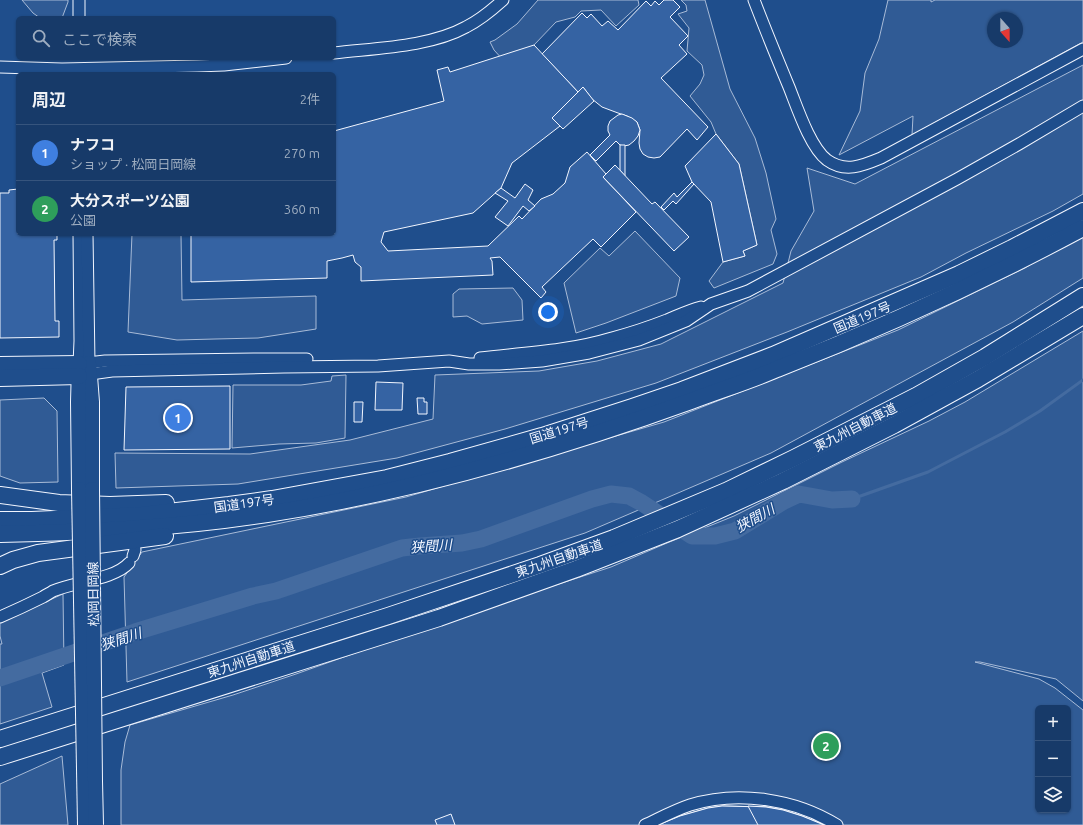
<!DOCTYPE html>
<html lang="ja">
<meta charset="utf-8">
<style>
body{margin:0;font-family:Ubuntu,"Noto Sans JP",sans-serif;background:#20416f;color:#f1f3f6}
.controls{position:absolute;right:12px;bottom:12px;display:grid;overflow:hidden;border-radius:6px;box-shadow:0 1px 3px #0004}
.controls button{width:36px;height:36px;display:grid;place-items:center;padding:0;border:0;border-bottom:1px solid #36547d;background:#173a69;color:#f1f3f6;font:20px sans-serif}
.compass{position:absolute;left:987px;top:12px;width:36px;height:36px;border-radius:50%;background:#173a69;box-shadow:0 1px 3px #0004;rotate:159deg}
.you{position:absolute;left:548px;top:312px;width:14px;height:14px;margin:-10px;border:3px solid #fff;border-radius:50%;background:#1a73e8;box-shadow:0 0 0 6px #1a73e833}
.badge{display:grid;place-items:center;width:26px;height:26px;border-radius:50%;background:#d6ab8b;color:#fff;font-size:13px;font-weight:700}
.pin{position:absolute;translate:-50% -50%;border:2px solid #fff;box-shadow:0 1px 4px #0006}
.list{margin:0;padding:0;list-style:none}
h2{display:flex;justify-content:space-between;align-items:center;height:52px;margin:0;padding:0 16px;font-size:17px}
h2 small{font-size:13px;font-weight:400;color:#9eadc0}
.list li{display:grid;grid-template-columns:26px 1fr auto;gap:12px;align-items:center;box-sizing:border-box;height:56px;padding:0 16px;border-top:1px solid #36547d}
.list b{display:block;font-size:15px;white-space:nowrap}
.list p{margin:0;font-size:13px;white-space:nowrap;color:#9eadc0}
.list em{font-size:13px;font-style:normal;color:#9eadc0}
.icon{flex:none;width:22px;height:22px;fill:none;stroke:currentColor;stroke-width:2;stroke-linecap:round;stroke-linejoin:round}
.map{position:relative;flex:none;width:1083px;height:825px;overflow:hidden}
.search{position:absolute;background:#173a69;box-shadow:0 1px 3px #0004;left:16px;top:16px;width:320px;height:44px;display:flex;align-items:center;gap:10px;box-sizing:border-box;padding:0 14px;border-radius:6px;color:#9eadc0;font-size:15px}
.panel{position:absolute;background:#173a69;box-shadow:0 1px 3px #0004;left:16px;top:72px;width:320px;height:164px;border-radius:6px}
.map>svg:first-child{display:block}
.built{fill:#305b95;stroke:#a8bbd7;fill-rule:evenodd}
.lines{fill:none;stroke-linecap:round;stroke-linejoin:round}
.stream{stroke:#446ba0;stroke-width:3}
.river{stroke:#446ba0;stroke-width:17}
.building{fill:#3563a3;stroke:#f2f6ff}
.minor-casing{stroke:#f2f6ff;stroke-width:13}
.major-casing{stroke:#f2f6ff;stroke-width:16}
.highway-casing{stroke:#f2f6ff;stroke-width:18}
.minor{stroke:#1f4e8c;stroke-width:11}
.major{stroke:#1f4e8c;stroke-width:14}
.highway{stroke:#1f4e8c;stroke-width:16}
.major-bridge-casing{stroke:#f2f6ff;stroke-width:16;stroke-linecap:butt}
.major-bridge{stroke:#1f4e8c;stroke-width:14}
.labels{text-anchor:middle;stroke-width:3;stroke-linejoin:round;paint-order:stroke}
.street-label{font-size:13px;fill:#f2f6ff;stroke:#1f4e8c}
.water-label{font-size:14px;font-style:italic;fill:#f2f6ff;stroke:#1f4e8c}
</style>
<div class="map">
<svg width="1083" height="825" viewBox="0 0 1083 825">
<rect width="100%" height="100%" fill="#1f4e8c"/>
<g class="built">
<polygon points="22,0 68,0 68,2 62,18 40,18 33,13"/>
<polygon points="538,0 638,0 639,5 616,26 601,10 581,11 575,17 556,22 534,45 554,116 494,50 490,42 495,40 517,24"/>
<polygon points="681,0 705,0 730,89 755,138 766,173 776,219 771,230 777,254 773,264 714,288 709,281 723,262 745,256 743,251 757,245 739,164 716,134 711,122 690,96 700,84 704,75 702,65 687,51 689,28 678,14 687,11 686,5"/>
<path d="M888,0h43v2l4,-2h148v42l-171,93 1,-19 -74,39 21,-44 5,-38 14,-34zM993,18h24v24h-24z"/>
<polygon points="1083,65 1083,194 1053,211 966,253 921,277 787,332 656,383 505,429 397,458 238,484 116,488 115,453 250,454 350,440 433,419 435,375 539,371 597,361 661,344 783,283 791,251 814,211 807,168 855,184"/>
<polygon points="635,231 680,278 676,296 606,323 576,333 564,283 600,248 609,256"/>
<polygon points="1083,232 1083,278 1013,322 771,453 585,533 127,682 124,577 142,552 406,497 664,422 898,330 1025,268"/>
<polygon points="132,234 181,234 182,300 316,296 316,329 258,338 215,339 177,340 128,332"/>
<polygon points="513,288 522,300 523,320 482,324 467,316 453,317 453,294 459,289"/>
<path d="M1083,331v370l-27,-22 -76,-17h-5l64,17 16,9 28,22v115h-962v-55l4,-28 5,-17 103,-30 63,-21 152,-54 163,-53 56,-24 67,-27 108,-54 87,-41 36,-19zM1038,708h30v102h-30z"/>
<polygon points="346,375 345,438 316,443 279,444 232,448 233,385 301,385 331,381 332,376"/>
<polygon points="44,398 57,411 58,482 20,483 0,476 0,400"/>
<polygon points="63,594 64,665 42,673 52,707 0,724 0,644 2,644 0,636 0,622"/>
<polygon points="62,756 68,825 0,825 0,784"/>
</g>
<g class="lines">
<polyline class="stream" points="852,499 928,472 1005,432 1040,411 1083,380"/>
<polyline class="river" points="0,678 135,632 253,596 276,591 402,548 420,546 462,543 481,539 592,499 611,494 629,496 642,503 692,536 715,536 735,531 784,501 799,494 832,500 852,499"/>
</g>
<g class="building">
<polygon points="664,0 673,0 680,7 670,17 688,36 679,45 687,54 661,78 708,127 697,140 687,129 660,157 654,158 648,157 643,154 640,149 639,143 640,130 637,122 627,116 618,113 602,107 592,99 583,87 578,92 542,54 582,13 587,18 591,14 602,26 608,21 618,30 646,1 651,6 655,1 659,5"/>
<polygon points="534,45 578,92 552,118 560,126 512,163 501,188 473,213 384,232 381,242 388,251 488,246 519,216 522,219 541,199 553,194 565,183 570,167 587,152 606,174 603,177 636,212 601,247 593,239 542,287 546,292 541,298 500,257 490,258 492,261 493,275 361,281 361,267 355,262 353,255 342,258 327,261 327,278 191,282 191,234 334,234 334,131 444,101 437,70 448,67 450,72"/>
<polygon points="583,87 594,101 563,129 552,118"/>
<polygon points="622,114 632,118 637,122 640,130 638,136 634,141 629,145 624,146 620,145 616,141 596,161 590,155 610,135 608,131 608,126 610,121 618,115"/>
<polygon points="716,134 739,164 757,245 743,251 745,256 723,262 711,202 692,182 685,166"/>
<polygon points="620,145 625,145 625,176 620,170"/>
<polygon points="615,165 652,204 655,202 689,237 674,251 603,177"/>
<polygon points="692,182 694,184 676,204 673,201 664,210 661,207 674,193 677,197"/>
<polygon points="525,184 533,190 528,200 535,206 529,211 523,206 508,226 495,217 508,201 495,193 501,188 515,198"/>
<polygon points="18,189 18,234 57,234 57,240 54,240 55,321 59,321 59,337 0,338 0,193 9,193 9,190"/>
<polygon points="376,382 403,383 402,410 375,410"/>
<polygon points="230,386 230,449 124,450 126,387"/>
<polygon points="417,398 424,398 424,402 427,402 427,414 418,414"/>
<polygon points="354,402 363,402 362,422 354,422"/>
<polygon points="722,806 766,807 783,810 802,816 824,825 658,825 680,816 708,808"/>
<polygon points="722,806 766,807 783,810 802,816 824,825 658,825 680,816 708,808"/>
<polygon points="748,806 766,807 783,810 802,816 824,825 758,825"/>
<polygon points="451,814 455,825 437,825 435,820"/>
</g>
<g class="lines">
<defs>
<g id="minor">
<polyline points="79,0 79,18"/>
<path d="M754,0c11,29 23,58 35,87 8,20 21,60 38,73 18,13 35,6 54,-2l202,-109"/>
<path d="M334,53c41,-5 96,-6 132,-26 14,-7 26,-17 37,-27"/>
<polyline points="0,67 62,69 197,66 224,65 286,58"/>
<polyline points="79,234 80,341 79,364 105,361 254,359 307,359"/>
<polyline points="87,234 89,363"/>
<path d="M480,358c44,-5 89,-7 132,-20 19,-5 37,-11 55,-18 12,-5 22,-10 34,-13"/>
<polyline points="83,375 112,371 284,367 378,366 449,361 469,364 499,364 542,361 589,353 639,340 686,321 711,304 748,291 957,179 1019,144 1083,106"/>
<polyline points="133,556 135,550 134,541"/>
<path d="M0,617c14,-6 29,-13 43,-20 3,-2 7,-4 10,-6 21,-9 62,-12 76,-28"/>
<path d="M645,825c15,-7 30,-15 45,-20 48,-15 105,-6 147,20"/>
</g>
<g id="major">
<polyline points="89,363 92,402 92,489"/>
<polyline points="79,489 78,402 79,366"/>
</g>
<g id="highway">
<polyline points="0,365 79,364"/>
<polyline points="0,378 79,376"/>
<polyline points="0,495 59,503 110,505 166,503"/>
<polyline points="0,520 32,520 142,515 229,505 272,499 387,478 450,462 542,436 632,407 682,390 773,355 959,274 1012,248 1083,211"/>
<path d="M0,534c89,-2 179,-6 267,-20 146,-22 286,-63 424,-113 29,-11 58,-20 86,-32 105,-41 207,-88 306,-141"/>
<polyline points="0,566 13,560 38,553 165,536"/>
<polyline points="0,739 388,616 540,565 614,538 726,491 794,458 916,396 985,357 1083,296"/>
<polyline points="0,757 439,618 576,569 678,529 783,481 894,425 978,379 1083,316"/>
</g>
</defs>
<use href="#minor" class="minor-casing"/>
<use href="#major" class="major-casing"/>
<use href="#highway" class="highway-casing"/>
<use href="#minor" class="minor"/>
<use href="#major" class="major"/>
<use href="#highway" class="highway"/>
<defs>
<g id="major-bridge">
<polyline points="79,489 85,825"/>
<polyline points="92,489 95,781 96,825"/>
</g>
</defs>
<use href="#major-bridge" class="major-bridge-casing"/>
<use href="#major-bridge" class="major-bridge"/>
</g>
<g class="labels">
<g class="street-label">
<text transform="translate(862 317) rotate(-23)" y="5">国道197号</text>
<text transform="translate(855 427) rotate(-27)" y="5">東九州自動車道</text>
<text transform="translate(559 430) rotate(-17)" y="5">国道197号</text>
<text transform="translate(244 503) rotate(-8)" y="5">国道197号</text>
<text transform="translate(559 558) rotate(-19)" y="5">東九州自動車道</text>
<text transform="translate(93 594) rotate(-91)" y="5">松岡日岡線</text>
<text transform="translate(251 659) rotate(-18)" y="5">東九州自動車道</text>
</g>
<g class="water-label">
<text transform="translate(755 518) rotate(-29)" y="5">狭間川</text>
<text transform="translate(431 546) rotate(-4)" y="5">狭間川</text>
<text transform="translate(121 639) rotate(-18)" y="5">狭間川</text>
</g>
</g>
</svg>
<div class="controls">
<button>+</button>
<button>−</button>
<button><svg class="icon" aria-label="layers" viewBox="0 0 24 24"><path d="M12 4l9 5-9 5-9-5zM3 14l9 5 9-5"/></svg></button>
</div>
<svg class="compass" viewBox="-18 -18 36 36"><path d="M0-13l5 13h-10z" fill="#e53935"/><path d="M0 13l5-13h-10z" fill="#9eadc0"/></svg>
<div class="you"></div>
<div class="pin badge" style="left:178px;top:418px;background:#3f7fe0">1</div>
<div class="pin badge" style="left:826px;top:746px;background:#2e9e5b">2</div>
<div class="search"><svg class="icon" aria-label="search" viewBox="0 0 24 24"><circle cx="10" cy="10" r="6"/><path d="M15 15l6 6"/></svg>ここで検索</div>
<section class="panel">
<h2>周辺<small>2件</small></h2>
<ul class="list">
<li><span class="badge" style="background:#3f7fe0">1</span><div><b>ナフコ</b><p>ショップ · 松岡日岡線</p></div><em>270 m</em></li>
<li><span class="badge" style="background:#2e9e5b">2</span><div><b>大分スポーツ公園</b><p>公園</p></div><em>360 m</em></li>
</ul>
</section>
</div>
